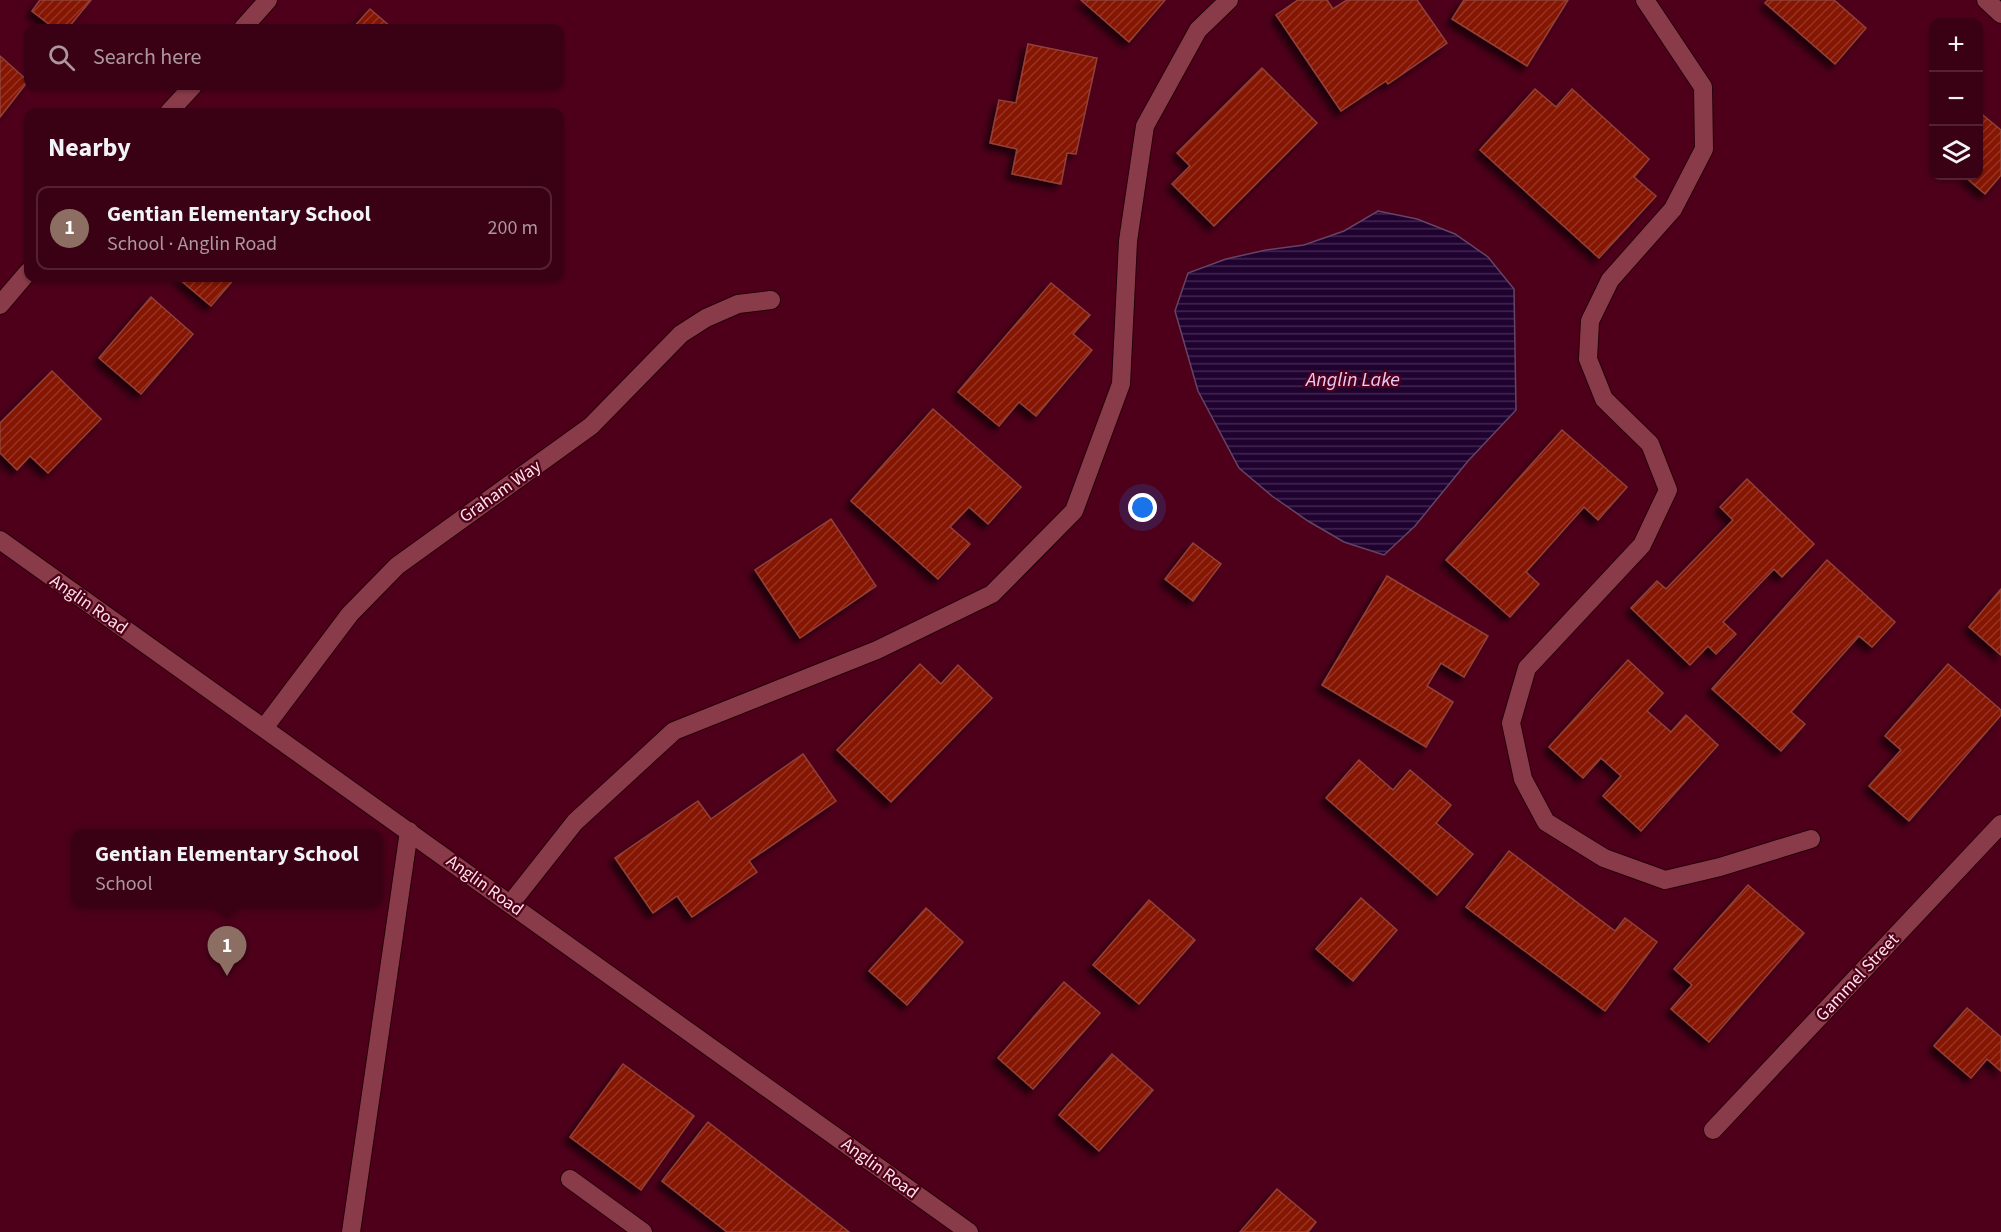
<!DOCTYPE html>
<meta charset="utf-8">
<style>
body{margin:0;font-family:"Source Sans 3",sans-serif;background:#450f22;color:#f1f3f6}
.controls{position:absolute;right:18px;top:18px;display:grid;overflow:hidden;border-radius:12px;box-shadow:0 2px 4px #0004}
.controls button{width:54px;height:54px;display:grid;place-items:center;padding:0;border:0;border-bottom:2px solid #542234;background:#3a0014;color:#f1f3f6;font:30px sans-serif}
.you{position:absolute;left:1143px;top:508px;width:21px;height:21px;margin:-15px;border:4px solid #fff;border-radius:50%;background:#1a73e8;box-shadow:0 0 0 9px #1a73e833}
.badge{display:grid;place-items:center;width:39px;height:39px;border-radius:50%;background:#0f766e;color:#fff;font-size:20px;font-weight:700}
.pin{position:absolute;translate:-50% -50px;filter:drop-shadow(0 2px 3px #0008)}
.pin::after{content:'';position:absolute;top:32px;width:21px;height:18px;background:inherit;clip-path:polygon(0 0,100% 0,50% 100%)}
.popup{position:absolute;left:71px;top:829px;width:312px;height:78px;box-sizing:border-box;display:grid;place-content:center;border-radius:12px;background:#3a0014;filter:drop-shadow(0 2px 4px #0005);font-size:20px;white-space:nowrap;color:#ab97a0}
.popup b{font-size:22px;color:#f1f3f6}
.popup::after{content:'';position:absolute;left:50%;top:100%;margin-left:-12px;border:12px solid transparent;border-top-color:#3a0014}
.list{margin:0;padding:0;list-style:none}
h2{display:flex;justify-content:space-between;align-items:center;height:78px;margin:0;padding:0 24px;font-size:26px}
h2 small{font-size:20px;font-weight:400;color:#ab97a0}
.list li{display:grid;grid-template-columns:39px 1fr auto;gap:18px;align-items:center;box-sizing:border-box;height:84px;margin:0 12px 12px;padding:0 12px;border:2px solid #542234;border-radius:12px}
.list b{display:block;font-size:22px;white-space:nowrap}
.list p{margin:0;font-size:20px;white-space:nowrap;color:#ab97a0}
.list em{font-size:20px;font-style:normal;color:#ab97a0}
.icon{flex:none;width:33px;height:33px;fill:none;stroke:currentColor;stroke-width:2;stroke-linecap:round;stroke-linejoin:round}
.map{position:relative;flex:none;width:2001px;height:1232px;overflow:hidden}
.search{position:absolute;background:#3a0014;box-shadow:0 2px 4px #0004;left:24px;top:24px;width:540px;height:66px;display:flex;align-items:center;gap:15px;box-sizing:border-box;padding:0 21px;border-radius:12px;color:#ab97a0;font-size:22px}
.panel{position:absolute;background:#3a0014;box-shadow:0 2px 4px #0004;left:24px;top:108px;width:540px;height:174px;border-radius:12px}
.map>svg:first-child{display:block}
.water{fill:url(#water-rules);stroke:#634567;stroke-width:1.5}
.building{fill:url(#building-hatch);stroke:#914337;stroke-width:1.5;filter:url(#shadow)}
.lines{fill:none;stroke-linecap:round;stroke-linejoin:round}
.lane-casing{stroke:#250109;stroke-width:20}
.street-casing{stroke:#250109;stroke-width:20}
.secondary-casing{stroke:#250109;stroke-width:20}
.lane{stroke:#8a3b4a;stroke-width:18}
.street{stroke:#8a3b4a;stroke-width:18}
.secondary{stroke:#8a3b4a;stroke-width:18}
.labels{text-anchor:middle;stroke-width:4.5;stroke-linejoin:round;paint-order:stroke}
.street-label{font-size:18px;fill:#ffe1e5;stroke:#4e001a}
.water-label{font-size:20px;font-style:italic;fill:#e6cafb;stroke:#4e001a}
</style>
<div class="map">
<svg width="2001" height="1232" viewBox="0 0 2001 1232">
<defs>
<pattern id="water-rules" width="6" height="5" patternUnits="userSpaceOnUse" patternTransform="scale(1.5)"><rect width="6" height="5" fill="#200231"/><path d="M0 2.5h6" fill="none" stroke="#41274f"/></pattern>
<pattern id="building-hatch" width="6" height="6" patternUnits="userSpaceOnUse" patternTransform="scale(1.5)"><rect width="6" height="6" fill="#851206"/><path d="M-1 1l2-2M0 6l6-6M5 7l2-2" fill="none" stroke="#97342a"/></pattern>
<filter id="shadow"><feDropShadow dx="-5.5" dy="5.5" stdDeviation="3" flood-color="#0009"/></filter>
</defs>
<rect width="100%" height="100%" fill="#4e001a"/>
<polygon class="water" points="1378,211 1417,219 1455,234 1488,257 1514,289 1516,410 1468,461 1415,526 1384,555 1344,542 1308,521 1272,496 1239,468 1198,391 1175,311 1188,273 1226,259 1266,250 1304,245 1344,231"/>
<g class="building">
<polygon points="40,0 91,0 68,28 54,28 32,11"/>
<polygon points="1081,0 1165,0 1129,42"/>
<polygon points="1298,0 1327,0 1333,9 1347,0 1417,0 1447,43 1388,84 1386,81 1341,111 1276,15"/>
<polygon points="1464,0 1568,0 1527,66 1452,19"/>
<polygon points="1768,0 1834,0 1866,28 1835,64 1765,3"/>
<polygon points="370,9 392,28 353,28"/>
<polygon points="1028,44 1097,58 1076,154 1067,153 1061,184 1012,174 1017,149 990,143 999,100 1016,103"/>
<polygon points="0,56 28,81 0,117"/>
<polygon points="1262,68 1317,123 1214,226 1172,184 1190,166 1177,153"/>
<polygon points="1535,89 1556,107 1572,89 1649,159 1634,177 1656,196 1599,258 1480,150"/>
<polygon points="1978,111 2001,130 2001,175 1985,194 1964,176 1978,176"/>
<polygon points="178,278 235,278 211,306"/>
<polygon points="1051,283 1090,315 1073,334 1092,350 1036,416 1019,402 999,426 958,392"/>
<polygon points="151,297 193,334 141,394 99,358"/>
<polygon points="52,371 101,419 48,473 30,456 17,470 0,453 0,423"/>
<polygon points="933,409 1021,487 988,524 969,507 950,527 970,544 938,579 851,501"/>
<polygon points="1562,430 1627,487 1598,520 1584,507 1526,572 1539,584 1510,617 1446,560"/>
<polygon points="1747,479 1814,544 1782,577 1774,569 1723,622 1736,634 1716,654 1708,646 1690,665 1631,608 1657,581 1666,589 1733,520 1720,507"/>
<polygon points="831,519 876,586 800,638 755,570"/>
<polygon points="1193,543 1221,564 1193,601 1165,579"/>
<polygon points="1827,560 1895,622 1872,647 1859,636 1791,712 1805,724 1781,751 1712,689"/>
<polygon points="1387,576 1488,636 1464,677 1441,663 1427,686 1453,702 1426,747 1322,685"/>
<polygon points="2001,589 2001,655 1969,627"/>
<polygon points="1628,660 1663,693 1647,711 1671,732 1686,715 1718,745 1641,831 1603,796 1621,776 1601,758 1583,778 1549,747"/>
<polygon points="920,664 941,684 958,665 992,698 891,802 837,750"/>
<polygon points="1948,664 2001,710 2001,715 1909,821 1869,786 1901,750 1885,736"/>
<polygon points="803,754 836,801 749,861 757,872 692,917 677,896 653,913 615,858 698,801 711,819"/>
<polygon points="1359,760 1393,790 1410,770 1451,805 1436,823 1473,854 1437,895 1326,798"/>
<polygon points="1509,851 1615,931 1625,918 1657,942 1605,1011 1466,907"/>
<polygon points="1748,885 1804,933 1709,1042 1671,1009 1692,985 1674,969"/>
<polygon points="1361,898 1397,930 1353,981 1316,949"/>
<polygon points="1149,900 1195,940 1139,1004 1093,965"/>
<polygon points="926,908 963,942 907,1005 869,971"/>
<polygon points="1064,982 1100,1013 1033,1089 998,1058"/>
<polygon points="1967,1008 2001,1037 2001,1071 1987,1059 1971,1078 1934,1046"/>
<polygon points="1112,1054 1153,1090 1099,1151 1059,1115"/>
<polygon points="623,1064 694,1116 641,1190 570,1137"/>
<polygon points="708,1122 849,1232 727,1232 662,1181"/>
<polygon points="1277,1189 1316,1222 1308,1232 1240,1232"/>
</g>
<g class="lines">
<defs>
<g id="lane">
<polyline points="570,1179 643,1232"/>
<polyline points="351,1232 409,831"/>
</g>
<g id="street">
<polyline points="1645,0 1703,87 1704,149 1673,209 1610,280 1590,321 1588,359 1604,399 1650,444 1668,490 1642,545 1527,668 1511,723 1523,779 1546,822 1604,858 1665,880 1720,867 1811,839"/>
<polyline points="1986,0 2001,14"/>
<polyline points="243,28 268,0"/>
<polyline points="169,112 193,86"/>
<polyline points="0,305 28,272"/>
<polyline points="264,728 350,614 397,566 591,426 681,334 706,318 738,304 771,300"/>
<polyline points="511,903 575,822 674,731 877,650 992,594 1074,511 1121,384 1128,241 1145,126 1198,30 1229,0"/>
<polyline points="1713,1130 2001,824"/>
</g>
<polyline id="secondary" points="0,540 969,1232"/>
</defs>
<use href="#lane" class="lane-casing"/>
<use href="#street" class="street-casing"/>
<use href="#secondary" class="secondary-casing"/>
<use href="#lane" class="lane"/>
<use href="#street" class="street"/>
<use href="#secondary" class="secondary"/>
</g>
<g class="labels">
<g class="street-label">
<text transform="translate(500 491) rotate(-35)" y="6">Graham Way</text>
<text transform="translate(89 604) rotate(35)" y="6">Anglin Road</text>
<text transform="translate(485 885) rotate(36)" y="6">Anglin Road</text>
<text transform="translate(1857 977) rotate(-47)" y="6">Gammel Street</text>
<text transform="translate(880 1168) rotate(36)" y="6">Anglin Road</text>
</g>
<g class="water-label">
<text x="1353" y="386">Anglin Lake</text>
</g>
</g>
</svg>
<div class="controls">
<button>+</button>
<button>−</button>
<button><svg class="icon" aria-label="layers" viewBox="0 0 24 24"><path d="M12 4l9 5-9 5-9-5zM3 14l9 5 9-5"/></svg></button>
</div>
<div class="you"></div>
<div class="pin badge" style="left:227px;top:976px;background:#8d6e63">1</div>
<div class="popup"><b>Gentian Elementary School</b>School</div>
<div class="search"><svg class="icon" aria-label="search" viewBox="0 0 24 24"><circle cx="10" cy="10" r="6"/><path d="M15 15l6 6"/></svg>Search here</div>
<section class="panel">
<h2>Nearby<small></small></h2>
<ul class="list">
<li><span class="badge" style="background:#8d6e63">1</span><div><b>Gentian Elementary School</b><p>School · Anglin Road</p></div><em>200 m</em></li>
</ul>
</section>
</div>
